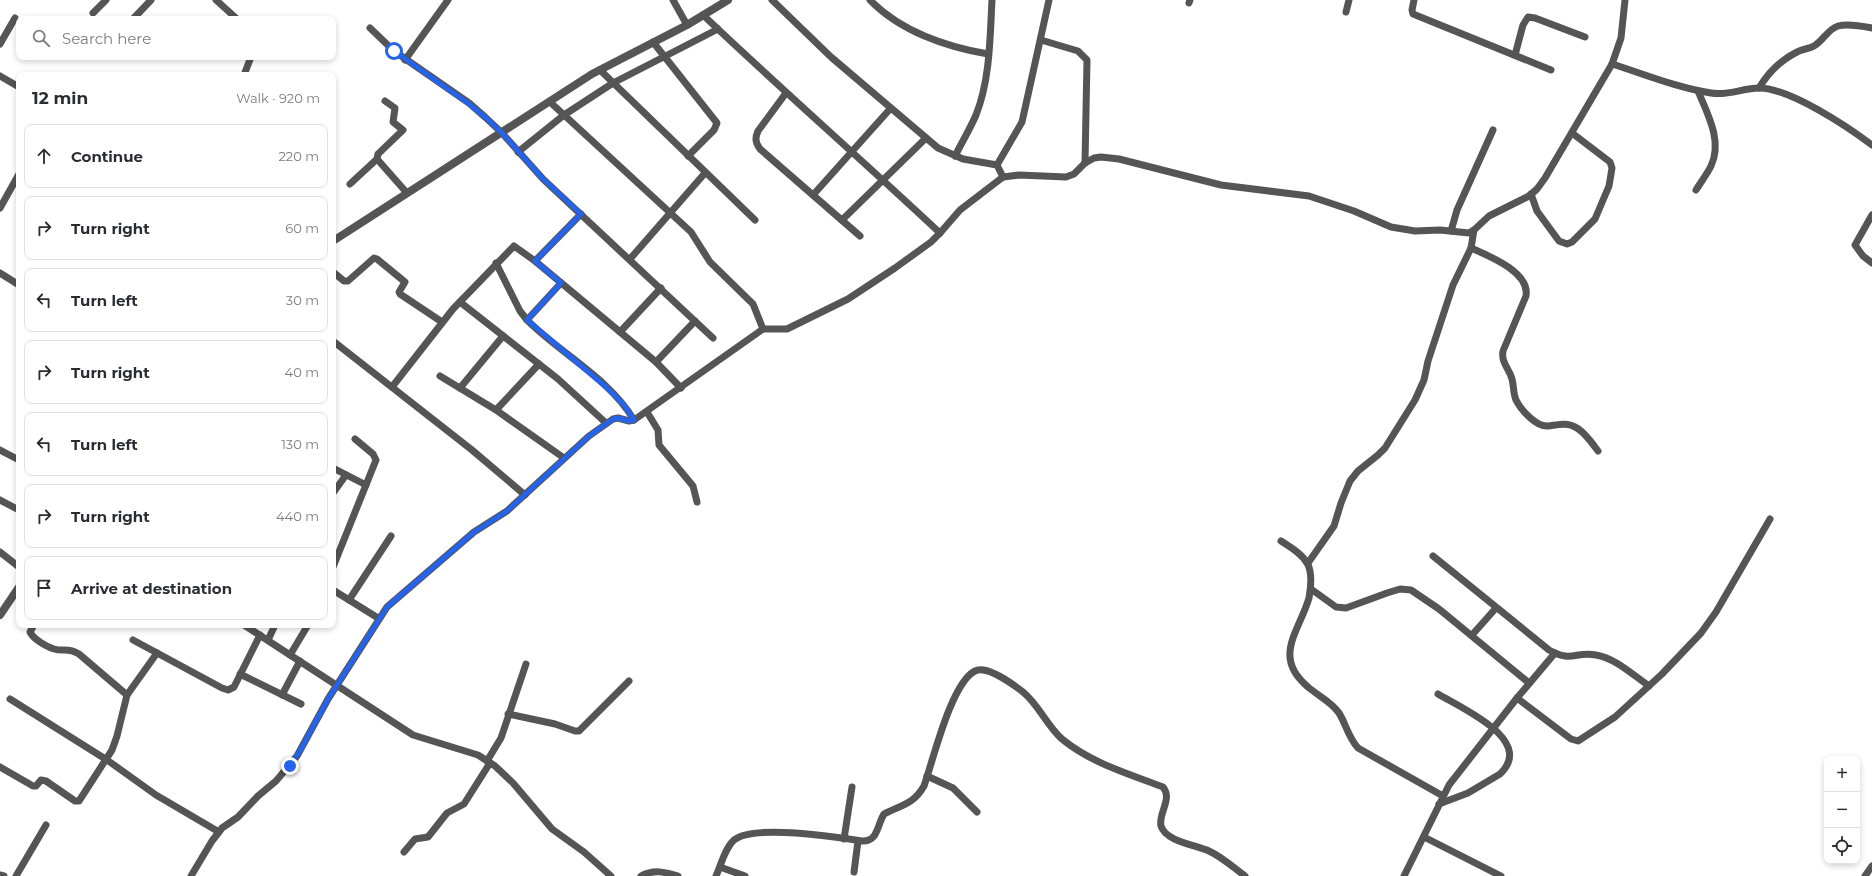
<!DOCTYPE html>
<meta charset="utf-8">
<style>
body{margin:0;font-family:Montserrat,sans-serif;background:#f2f2f3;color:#2b2b33}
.controls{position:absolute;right:12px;bottom:12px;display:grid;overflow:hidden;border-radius:8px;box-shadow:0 2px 6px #0003}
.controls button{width:36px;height:36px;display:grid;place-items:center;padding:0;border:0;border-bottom:1px solid #e1e1e2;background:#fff;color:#2b2b33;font:20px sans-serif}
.stop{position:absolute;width:12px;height:12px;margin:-9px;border:3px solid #2563eb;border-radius:50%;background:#fff}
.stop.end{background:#2563eb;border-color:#fff;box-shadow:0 1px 4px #0008}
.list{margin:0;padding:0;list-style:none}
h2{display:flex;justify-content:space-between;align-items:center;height:52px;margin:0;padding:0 16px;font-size:17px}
h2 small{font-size:13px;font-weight:400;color:#7c7c81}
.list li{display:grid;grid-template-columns:26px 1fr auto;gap:12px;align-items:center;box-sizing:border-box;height:64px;margin:0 8px 8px;padding:0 8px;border:1px solid #e1e1e2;border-radius:8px}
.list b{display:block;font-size:15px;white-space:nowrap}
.list em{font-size:13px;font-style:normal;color:#7c7c81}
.icon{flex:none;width:22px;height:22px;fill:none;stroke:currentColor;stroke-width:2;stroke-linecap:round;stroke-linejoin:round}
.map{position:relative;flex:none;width:1872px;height:876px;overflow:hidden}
.search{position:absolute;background:#fff;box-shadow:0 2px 6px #0003;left:16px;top:16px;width:320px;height:44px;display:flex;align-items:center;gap:10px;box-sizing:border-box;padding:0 14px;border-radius:8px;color:#7c7c81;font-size:15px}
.panel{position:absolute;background:#fff;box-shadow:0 2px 6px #0003;left:16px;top:72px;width:320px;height:556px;border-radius:8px}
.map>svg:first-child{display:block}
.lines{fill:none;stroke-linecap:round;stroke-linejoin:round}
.minor{stroke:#555;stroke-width:7}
.tertiary{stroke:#555;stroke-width:8}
.route{stroke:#2563eb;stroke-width:5}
</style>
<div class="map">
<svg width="1872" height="876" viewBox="0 0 1872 876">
<rect width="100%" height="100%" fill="#fff"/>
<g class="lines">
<g class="minor">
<polyline points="216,0 237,19"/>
<polyline points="673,0 687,25"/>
<polyline points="772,0 831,57 938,148 963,159 997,165 1003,177"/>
<path d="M870,0c30,31 76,47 118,54"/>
<polyline points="1414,0 1412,10 1413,14 1551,70"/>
<polyline points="1189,3 1190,0"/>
<polyline points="1346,12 1349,0"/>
<polyline points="93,13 106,0"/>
<path d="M703,15c78,74 159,145 237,218"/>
<polyline points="133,19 151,0"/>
<polyline points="370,28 394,51 469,103 485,117 501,132 543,179 713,338"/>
<polyline points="1041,40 1078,51 1087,60 1085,163"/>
<polyline points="653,42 717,123 714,130 688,156"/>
<polyline points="0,44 15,18"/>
<polyline points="1515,55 1523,25 1528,17 1535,18 1585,37"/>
<polyline points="405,60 448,0"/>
<path d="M1612,64c32,10 66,24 99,29 17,3 32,-5 48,-5 31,0 89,39 113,57"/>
<polyline points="600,70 755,220"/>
<polyline points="244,75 251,57"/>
<polyline points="0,76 19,87"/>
<path d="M1759,88c9,-15 22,-28 38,-36 5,-3 12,-3 17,-6 9,-5 14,-17 24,-20 10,-3 24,0 34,2"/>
<path d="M786,93l-28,38c-3,7 -3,11 2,18l100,87"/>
<polyline points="385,101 395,108 393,122 403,130 378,154 377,159 407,193"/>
<polyline points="550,102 691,232 710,262 753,304 763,329"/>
<polyline points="518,152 564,115 613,83 718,29"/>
<path d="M955,156c7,-14 15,-27 21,-41 14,-35 14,-77 16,-115"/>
<polyline points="997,165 1022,122 1049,0"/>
<polyline points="350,184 377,159"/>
<path d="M1696,190c5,-8 11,-16 15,-24 12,-25 -4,-53 -13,-75"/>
<polyline points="1531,194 1537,211 1559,241 1567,244 1572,242 1595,219 1609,186 1612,168 1610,162 1572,133"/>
<polyline points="813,195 890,109"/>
<polyline points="0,208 19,174"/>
<polyline points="1872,215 1855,245 1863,256 1872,263"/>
<polyline points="842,220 926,138"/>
<polyline points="1451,231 1457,210 1493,130"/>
<path d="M1471,248c18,8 59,24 55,48l-23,55c-2,12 6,17 9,28 2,7 1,14 4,21 5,10 20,27 32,26 9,-1 19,-4 27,1 9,4 17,16 23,24"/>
<polyline points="630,259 705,173"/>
<polyline points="535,261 581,214"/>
<path d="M496,263l24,48 7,9c34,34 82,58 107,100"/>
<polyline points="333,272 344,281 348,281 374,258 377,259 405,282 399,292 400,294 442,322"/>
<polyline points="0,273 19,285"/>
<polyline points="460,302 558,379 606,423"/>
<polyline points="527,320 561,283"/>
<polyline points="620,332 661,288"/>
<polyline points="333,341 472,450 525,495"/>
<polyline points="656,362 695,321"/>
<polyline points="440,376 496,410 564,458"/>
<polyline points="392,387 453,309 514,246 535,261 656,362 681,388"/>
<polyline points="460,388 503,336"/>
<polyline points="496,410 539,364"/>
<polyline points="647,412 658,430 659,445 693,486 697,502"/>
<polyline points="0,450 19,460"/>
<polyline points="333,468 366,485"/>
<polyline points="333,493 346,475"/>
<polyline points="0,500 19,510"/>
<path d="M1281,541c27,17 34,24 28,57 -10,34 -37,59 -1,89 9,8 24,15 31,26 7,11 9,24 19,35l85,48"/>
<polyline points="0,552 19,567"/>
<path d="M1433,556l116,94c23,13 26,1 47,5 19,3 37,20 53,31"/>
<polyline points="1308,563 1334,526 1341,503 1350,481 1358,471 1378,455 1385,448 1415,400 1424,380 1428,361 1453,285 1471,248 1474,230"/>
<polyline points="333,567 376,460 373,454 355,439"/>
<polyline points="1311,589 1336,607 1346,608 1387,593 1400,589 1411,590 1439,609 1529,683"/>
<polyline points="333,590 378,618"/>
<polyline points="349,600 391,536"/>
<path d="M34,625l-4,7c3,7 17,15 24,17 10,3 13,-2 25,5l48,41"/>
<polyline points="244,625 413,735 478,755 495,766 513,783 552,829 584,852 611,876"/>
<polyline points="1472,635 1496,608"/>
<polyline points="133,640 222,688 228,690 234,687 260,635"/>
<polyline points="268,640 275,625"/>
<polyline points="290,655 308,625"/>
<polyline points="240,674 301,704"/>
<path d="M1438,694c23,14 98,46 62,80l-32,19 -29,11"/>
<polyline points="282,695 300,661"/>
<polyline points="1517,698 1571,739 1578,741 1615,717 1662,674 1701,633 1716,612 1770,519"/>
<polyline points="10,699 107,760 156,795 219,832"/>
<polyline points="508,714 555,724 575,731 579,731 629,681"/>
<polyline points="487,761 501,738 526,664"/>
<polyline points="0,767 33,786 36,786 41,780 46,781 75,801 79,801 112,750 117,736 127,695 157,653"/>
<polyline points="927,776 953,788 977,812"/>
<polyline points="1424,837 1501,876"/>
<polyline points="844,839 852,787"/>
<polyline points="404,852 415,839 428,837 447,813 464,804 490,763"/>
<polyline points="720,867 745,876"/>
<polyline points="854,872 858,841"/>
<polyline points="0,875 4,876"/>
<polyline points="16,876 46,825"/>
<polyline points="191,876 212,841 222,828 238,817 258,796 276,781 297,756 328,699 387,607 474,532 507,511 589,436 613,419 618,418 629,421 634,420 763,329 787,329 848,299 895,268 931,242 940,233 960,210 1003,177 1019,175 1066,177 1074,174 1085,163 1094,158 1101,157 1119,159 1221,185 1309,196 1354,211 1391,227 1415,231 1440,230 1469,233 1474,230 1489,216 1529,196 1537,189 1545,178 1612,64 1621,38 1625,0"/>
<path d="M641,876c13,-7 24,-4 37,0"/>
<path d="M716,876c5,-11 9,-28 18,-36 19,-16 103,-3 128,1 16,1 15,-16 22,-27 17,-9 29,-9 40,-28 9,-25 27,-103 51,-115 12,-6 39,14 48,21 16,13 24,34 39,47 29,24 67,35 101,48 10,12 -5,26 -2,39 5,16 36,19 48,25 13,6 25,17 36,25"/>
<polyline points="1404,876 1449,785 1517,698 1555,653"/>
<polyline points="1865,876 1872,866"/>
</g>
<g class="tertiary">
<polyline points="333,241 592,74 687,25 728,0"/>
<polyline points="0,615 19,587"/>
</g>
</g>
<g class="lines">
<polyline class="route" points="290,766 301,749 328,699 387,607 474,532 507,511 589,436 613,419 618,418 629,421 634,420 624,405 606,387 527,320 561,283 535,261 581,214 543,179 501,132 485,117 469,104 394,51"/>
</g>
</svg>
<div class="controls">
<button>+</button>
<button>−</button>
<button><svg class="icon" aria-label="locate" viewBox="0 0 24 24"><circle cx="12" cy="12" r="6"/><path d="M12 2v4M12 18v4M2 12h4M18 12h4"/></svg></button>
</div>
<div class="stop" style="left:394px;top:51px"></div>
<div class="stop end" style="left:290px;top:766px"></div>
<div class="search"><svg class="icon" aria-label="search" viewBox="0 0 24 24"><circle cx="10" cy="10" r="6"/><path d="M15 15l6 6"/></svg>Search here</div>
<section class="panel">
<h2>12 min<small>Walk · 920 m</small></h2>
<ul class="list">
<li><svg class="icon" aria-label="ahead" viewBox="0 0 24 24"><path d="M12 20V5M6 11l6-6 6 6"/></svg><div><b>Continue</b></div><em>220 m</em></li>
<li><svg class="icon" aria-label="right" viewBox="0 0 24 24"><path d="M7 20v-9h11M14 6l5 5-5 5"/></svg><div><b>Turn right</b></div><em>60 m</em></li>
<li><svg class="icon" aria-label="left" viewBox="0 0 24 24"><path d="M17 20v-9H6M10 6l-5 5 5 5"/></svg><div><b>Turn left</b></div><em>30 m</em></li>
<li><svg class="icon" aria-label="right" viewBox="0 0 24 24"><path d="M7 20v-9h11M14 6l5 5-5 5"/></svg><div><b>Turn right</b></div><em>40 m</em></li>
<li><svg class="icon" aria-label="left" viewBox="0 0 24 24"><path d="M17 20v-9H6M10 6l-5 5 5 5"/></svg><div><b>Turn left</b></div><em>130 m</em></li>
<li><svg class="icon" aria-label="right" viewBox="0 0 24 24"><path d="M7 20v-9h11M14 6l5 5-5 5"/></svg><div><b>Turn right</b></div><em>440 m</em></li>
<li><svg class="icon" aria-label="arrive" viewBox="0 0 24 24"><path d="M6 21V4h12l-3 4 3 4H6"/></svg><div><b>Arrive at destination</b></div></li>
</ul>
</section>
</div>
